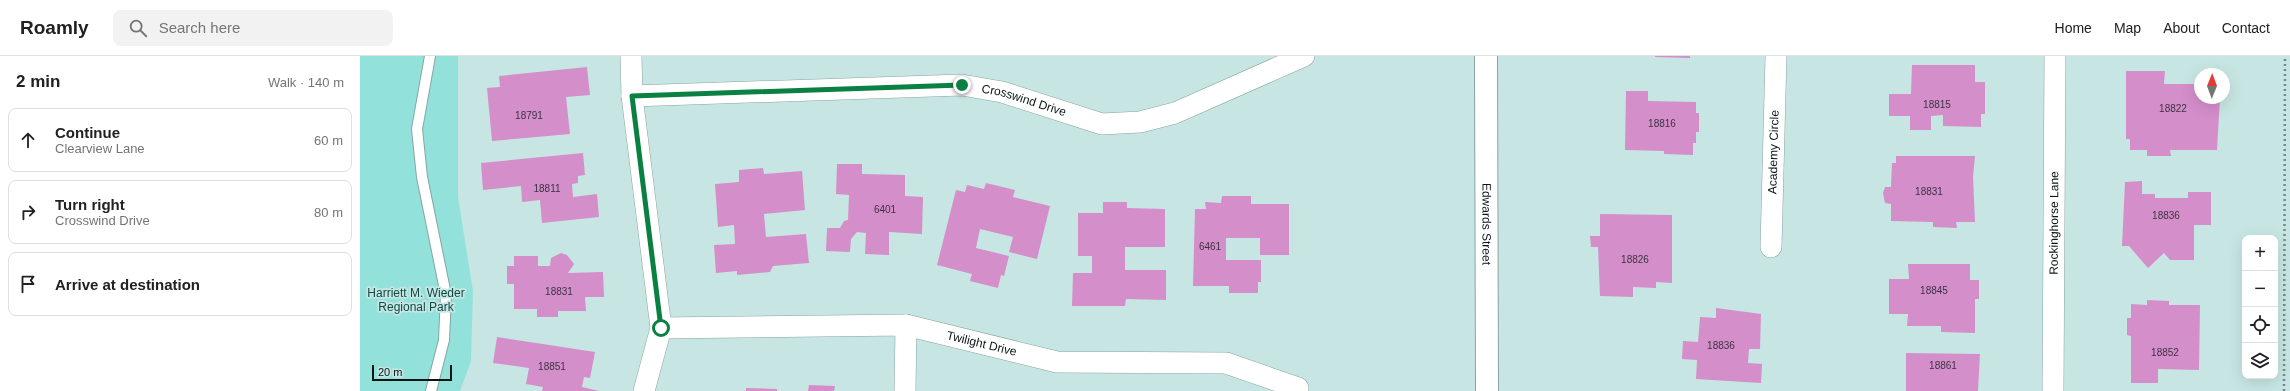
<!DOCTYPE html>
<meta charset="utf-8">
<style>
body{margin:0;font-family:Arial,sans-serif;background:#f2f2f2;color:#202124}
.controls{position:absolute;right:12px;bottom:12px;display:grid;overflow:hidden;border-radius:8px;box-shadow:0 4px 16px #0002}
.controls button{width:36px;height:36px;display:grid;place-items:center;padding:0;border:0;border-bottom:1px solid #e0e0e0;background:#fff;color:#202124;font:20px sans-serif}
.compass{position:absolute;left:1834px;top:12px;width:36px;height:36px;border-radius:50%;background:#fff;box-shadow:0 4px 16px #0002;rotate:1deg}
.scale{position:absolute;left:12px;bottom:10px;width:80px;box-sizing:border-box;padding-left:4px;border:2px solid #0a1514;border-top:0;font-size:11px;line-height:14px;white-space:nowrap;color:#0a1514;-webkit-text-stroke:3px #c7e6e3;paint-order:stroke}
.stop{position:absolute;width:12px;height:12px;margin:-9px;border:3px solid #0b8043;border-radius:50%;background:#fff}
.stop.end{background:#0b8043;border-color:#fff;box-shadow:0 1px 4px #0008}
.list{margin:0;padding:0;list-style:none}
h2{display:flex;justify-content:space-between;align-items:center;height:52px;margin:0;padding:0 16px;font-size:17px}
h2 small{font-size:13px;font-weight:400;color:#757577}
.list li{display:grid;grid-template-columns:26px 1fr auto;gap:12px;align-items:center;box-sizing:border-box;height:64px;margin:0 8px 8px;padding:0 8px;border:1px solid #e0e0e0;border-radius:8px}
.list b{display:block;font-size:15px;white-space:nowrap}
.list p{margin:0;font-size:13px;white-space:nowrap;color:#757577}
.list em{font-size:13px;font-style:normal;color:#757577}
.icon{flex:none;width:22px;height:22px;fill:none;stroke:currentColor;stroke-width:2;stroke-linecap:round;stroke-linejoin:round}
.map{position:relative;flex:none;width:1930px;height:335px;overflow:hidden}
header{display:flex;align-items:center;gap:24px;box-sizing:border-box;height:56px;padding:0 20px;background:#fff;border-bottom:1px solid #e0e0e0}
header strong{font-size:19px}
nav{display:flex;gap:22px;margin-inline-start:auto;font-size:14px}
.search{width:280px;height:36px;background:#f2f2f2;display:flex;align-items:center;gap:10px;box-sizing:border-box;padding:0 14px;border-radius:8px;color:#757577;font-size:15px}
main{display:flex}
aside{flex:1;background:#fff}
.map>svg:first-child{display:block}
.green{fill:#92e2db}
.building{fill:#d48eca}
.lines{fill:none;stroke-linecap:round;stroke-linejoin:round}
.lane-casing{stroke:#87a4a1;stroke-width:12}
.street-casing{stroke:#87a4a1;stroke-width:22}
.secondary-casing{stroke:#87a4a1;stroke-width:24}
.path{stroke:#748a88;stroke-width:2.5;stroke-dasharray:2 3;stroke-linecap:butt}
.lane{stroke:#fff;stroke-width:10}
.street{stroke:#fff;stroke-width:21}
.secondary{stroke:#fff;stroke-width:22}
.route{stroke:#0b8043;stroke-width:5}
.labels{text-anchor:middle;stroke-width:3.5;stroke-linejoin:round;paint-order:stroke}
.number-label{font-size:10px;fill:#3c3342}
.street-label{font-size:12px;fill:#0a1514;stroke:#c7e6e3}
.park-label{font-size:12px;fill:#0f4a46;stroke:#c7e6e3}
</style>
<header>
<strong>Roamly</strong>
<div class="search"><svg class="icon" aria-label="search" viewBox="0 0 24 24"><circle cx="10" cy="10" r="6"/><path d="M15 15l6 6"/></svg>Search here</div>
<nav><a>Home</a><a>Map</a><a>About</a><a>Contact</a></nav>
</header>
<main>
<aside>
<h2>2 min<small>Walk · 140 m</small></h2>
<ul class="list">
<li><svg class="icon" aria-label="ahead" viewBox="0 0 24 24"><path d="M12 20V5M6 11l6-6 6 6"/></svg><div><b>Continue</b><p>Clearview Lane</p></div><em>60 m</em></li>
<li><svg class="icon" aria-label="right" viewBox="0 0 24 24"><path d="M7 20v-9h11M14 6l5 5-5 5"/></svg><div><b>Turn right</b><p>Crosswind Drive</p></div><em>80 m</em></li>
<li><svg class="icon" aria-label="arrive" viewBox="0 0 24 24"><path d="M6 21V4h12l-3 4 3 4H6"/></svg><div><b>Arrive at destination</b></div></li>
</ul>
</aside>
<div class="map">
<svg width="1930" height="335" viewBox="0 0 1930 335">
<rect width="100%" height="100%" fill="#c7e6e3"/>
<polygon class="green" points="0,0 98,0 98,141 113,235 111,305 100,335 0,335"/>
<g class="building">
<polygon points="1295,0 1330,0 1330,2 1295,1"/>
<polygon points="1552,9 1615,9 1615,26 1625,26 1625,58 1621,58 1621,71 1583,70 1583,59 1571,60 1571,74 1550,74 1550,60 1529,60 1529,38 1551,38"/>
<polygon points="227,11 230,39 206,41 210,78 132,85 127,32 140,31 139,20"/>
<polygon points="1766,15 1805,15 1804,28 1840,28 1840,42 1860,42 1857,94 1810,94 1811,100 1787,100 1787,94 1770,94 1770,83 1766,83"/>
<polygon points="1266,35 1288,35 1288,45 1336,46 1336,57 1339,57 1339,76 1336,76 1336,87 1333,87 1333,99 1304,98 1304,95 1265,94"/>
<polygon points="223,97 225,119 218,120 218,127 212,128 213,141 237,138 239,161 182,167 180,144 162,146 161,130 123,134 121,107"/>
<polygon points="1536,100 1615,100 1613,121 1615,166 1596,166 1597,172 1573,171 1573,166 1531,165 1531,148 1525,147 1523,137 1525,131 1531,131 1532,107 1536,107"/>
<polygon points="477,108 502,108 502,118 545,119 545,140 563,141 562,178 529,176 529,199 505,198 506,177 497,176 491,183 490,196 466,195 467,172 480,172 484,165 488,164 489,139 476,138"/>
<polygon points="403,112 404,118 442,115 445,154 404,158 406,181 446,178 449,207 413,210 410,216 377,219 377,215 356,217 354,189 375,188 374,169 358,171 355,128 379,126 379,114"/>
<polygon points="1782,125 1782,138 1795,138 1795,142 1828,142 1828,136 1851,136 1851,169 1834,169 1834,204 1810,204 1804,197 1788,212 1769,190 1762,190 1765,126"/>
<polygon points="626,127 655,134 653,141 690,150 677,203 649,196 653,181 620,173 616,192 649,200 644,220 641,219 638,232 610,225 612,218 577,209 596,134 605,136 607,129 624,133"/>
<polygon points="862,140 891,140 891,148 929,148 929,199 900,199 900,182 866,182 866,204 901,204 901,226 898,226 898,237 869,237 869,230 833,230 835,153 846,153 845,146 861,147"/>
<polygon points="743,146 767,146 767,152 805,153 805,191 765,191 765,214 806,214 806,244 766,243 765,250 712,250 713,217 732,217 732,200 718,200 718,157 743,157"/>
<polygon points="1240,158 1312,159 1312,227 1296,226 1296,232 1273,231 1273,241 1240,240 1238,191 1231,191 1230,180 1240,180"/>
<polygon points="201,197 207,199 214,208 208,217 243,216 244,241 225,241 226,255 198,255 198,261 177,261 177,253 154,253 154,228 147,228 147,210 154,210 154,200 178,200 178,210 190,210 191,202"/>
<polygon points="1548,208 1610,208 1610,224 1619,224 1619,243 1615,243 1615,277 1581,276 1581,270 1547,270 1548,258 1529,258 1529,223 1549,223"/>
<polygon points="1787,244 1809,245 1809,249 1840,249 1839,314 1798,313 1798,327 1771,327 1771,280 1767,279 1767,262 1771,262 1771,248 1787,249"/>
<polygon points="1356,252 1401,258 1400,293 1389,293 1388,307 1402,308 1401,327 1336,323 1337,304 1322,303 1323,285 1338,286 1340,261 1356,262"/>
<polygon points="137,281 235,296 230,322 224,321 222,331 239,335 182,335 183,331 166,328 169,312 133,307"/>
<polygon points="1546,297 1620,298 1618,335 1546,335"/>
<polygon points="449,329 475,330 474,335 448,335"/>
<polygon points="386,332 417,333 417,335 386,335"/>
</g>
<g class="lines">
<defs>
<polyline id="lane" points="70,0 57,73 62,121 86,239 84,284 71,335"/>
<g id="street">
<polyline points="271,0 272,40 301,272 284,335"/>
<path id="s1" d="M272,40l330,-11 40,7 100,32 38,-2 35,-9 129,-57"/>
<path id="s2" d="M1411,191l5,-191"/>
<path id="s3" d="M301,272l245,-3 151,37 169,1 72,25"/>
<polyline points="545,335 546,269"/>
<path id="s4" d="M1693,335l2,-335"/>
</g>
<g id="secondary">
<path id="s5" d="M1126,0l1,335"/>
</g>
</defs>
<use href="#lane" class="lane-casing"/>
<use href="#street" class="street-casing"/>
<use href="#secondary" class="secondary-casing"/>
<polyline class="path" points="1924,335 1925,0"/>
<use href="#lane" class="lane"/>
<use href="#street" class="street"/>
<use href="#secondary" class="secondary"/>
</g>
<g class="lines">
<polyline class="route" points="301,272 272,40 602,29"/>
</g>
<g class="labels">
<g class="number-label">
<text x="1577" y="52">18815</text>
<text x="1813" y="56">18822</text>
<text x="169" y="63">18791</text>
<text x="1302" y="71">18816</text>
<text x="187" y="136">18811</text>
<text x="1569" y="139">18831</text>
<text x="525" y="157">6401</text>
<text x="1806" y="163">18836</text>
<text x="850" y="194">6461</text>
<text x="1275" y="207">18826</text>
<text x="1574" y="238">18845</text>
<text x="199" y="239">18831</text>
<text x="1361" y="293">18836</text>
<text x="1805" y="300">18852</text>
<text x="1583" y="313">18861</text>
<text x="192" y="314">18851</text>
</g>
<g class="street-label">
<text dy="4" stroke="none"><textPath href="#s1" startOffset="394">Crosswind Drive</textPath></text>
<text dy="4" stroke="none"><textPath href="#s2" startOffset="95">Academy Circle</textPath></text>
<text dy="4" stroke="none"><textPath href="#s5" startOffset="168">Edwards Street</textPath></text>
<text dy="4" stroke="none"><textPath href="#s4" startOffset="168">Rockinghorse Lane</textPath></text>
<text dy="4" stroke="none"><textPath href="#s3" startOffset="323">Twilight Drive</textPath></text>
</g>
<g class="park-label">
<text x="56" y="241">Harriett M. Wieder<tspan x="56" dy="14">Regional Park</tspan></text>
</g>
</g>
</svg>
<div class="controls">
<button>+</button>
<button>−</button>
<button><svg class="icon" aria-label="locate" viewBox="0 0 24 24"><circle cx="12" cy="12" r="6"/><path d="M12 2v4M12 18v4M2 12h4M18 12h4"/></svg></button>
<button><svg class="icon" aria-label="layers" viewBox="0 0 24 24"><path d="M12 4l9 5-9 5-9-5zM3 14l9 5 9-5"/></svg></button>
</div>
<svg class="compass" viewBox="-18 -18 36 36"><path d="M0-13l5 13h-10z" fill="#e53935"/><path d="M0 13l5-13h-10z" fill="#757577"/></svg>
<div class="scale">20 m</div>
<div class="stop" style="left:301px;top:272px"></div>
<div class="stop end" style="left:602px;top:29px"></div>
</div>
</main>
